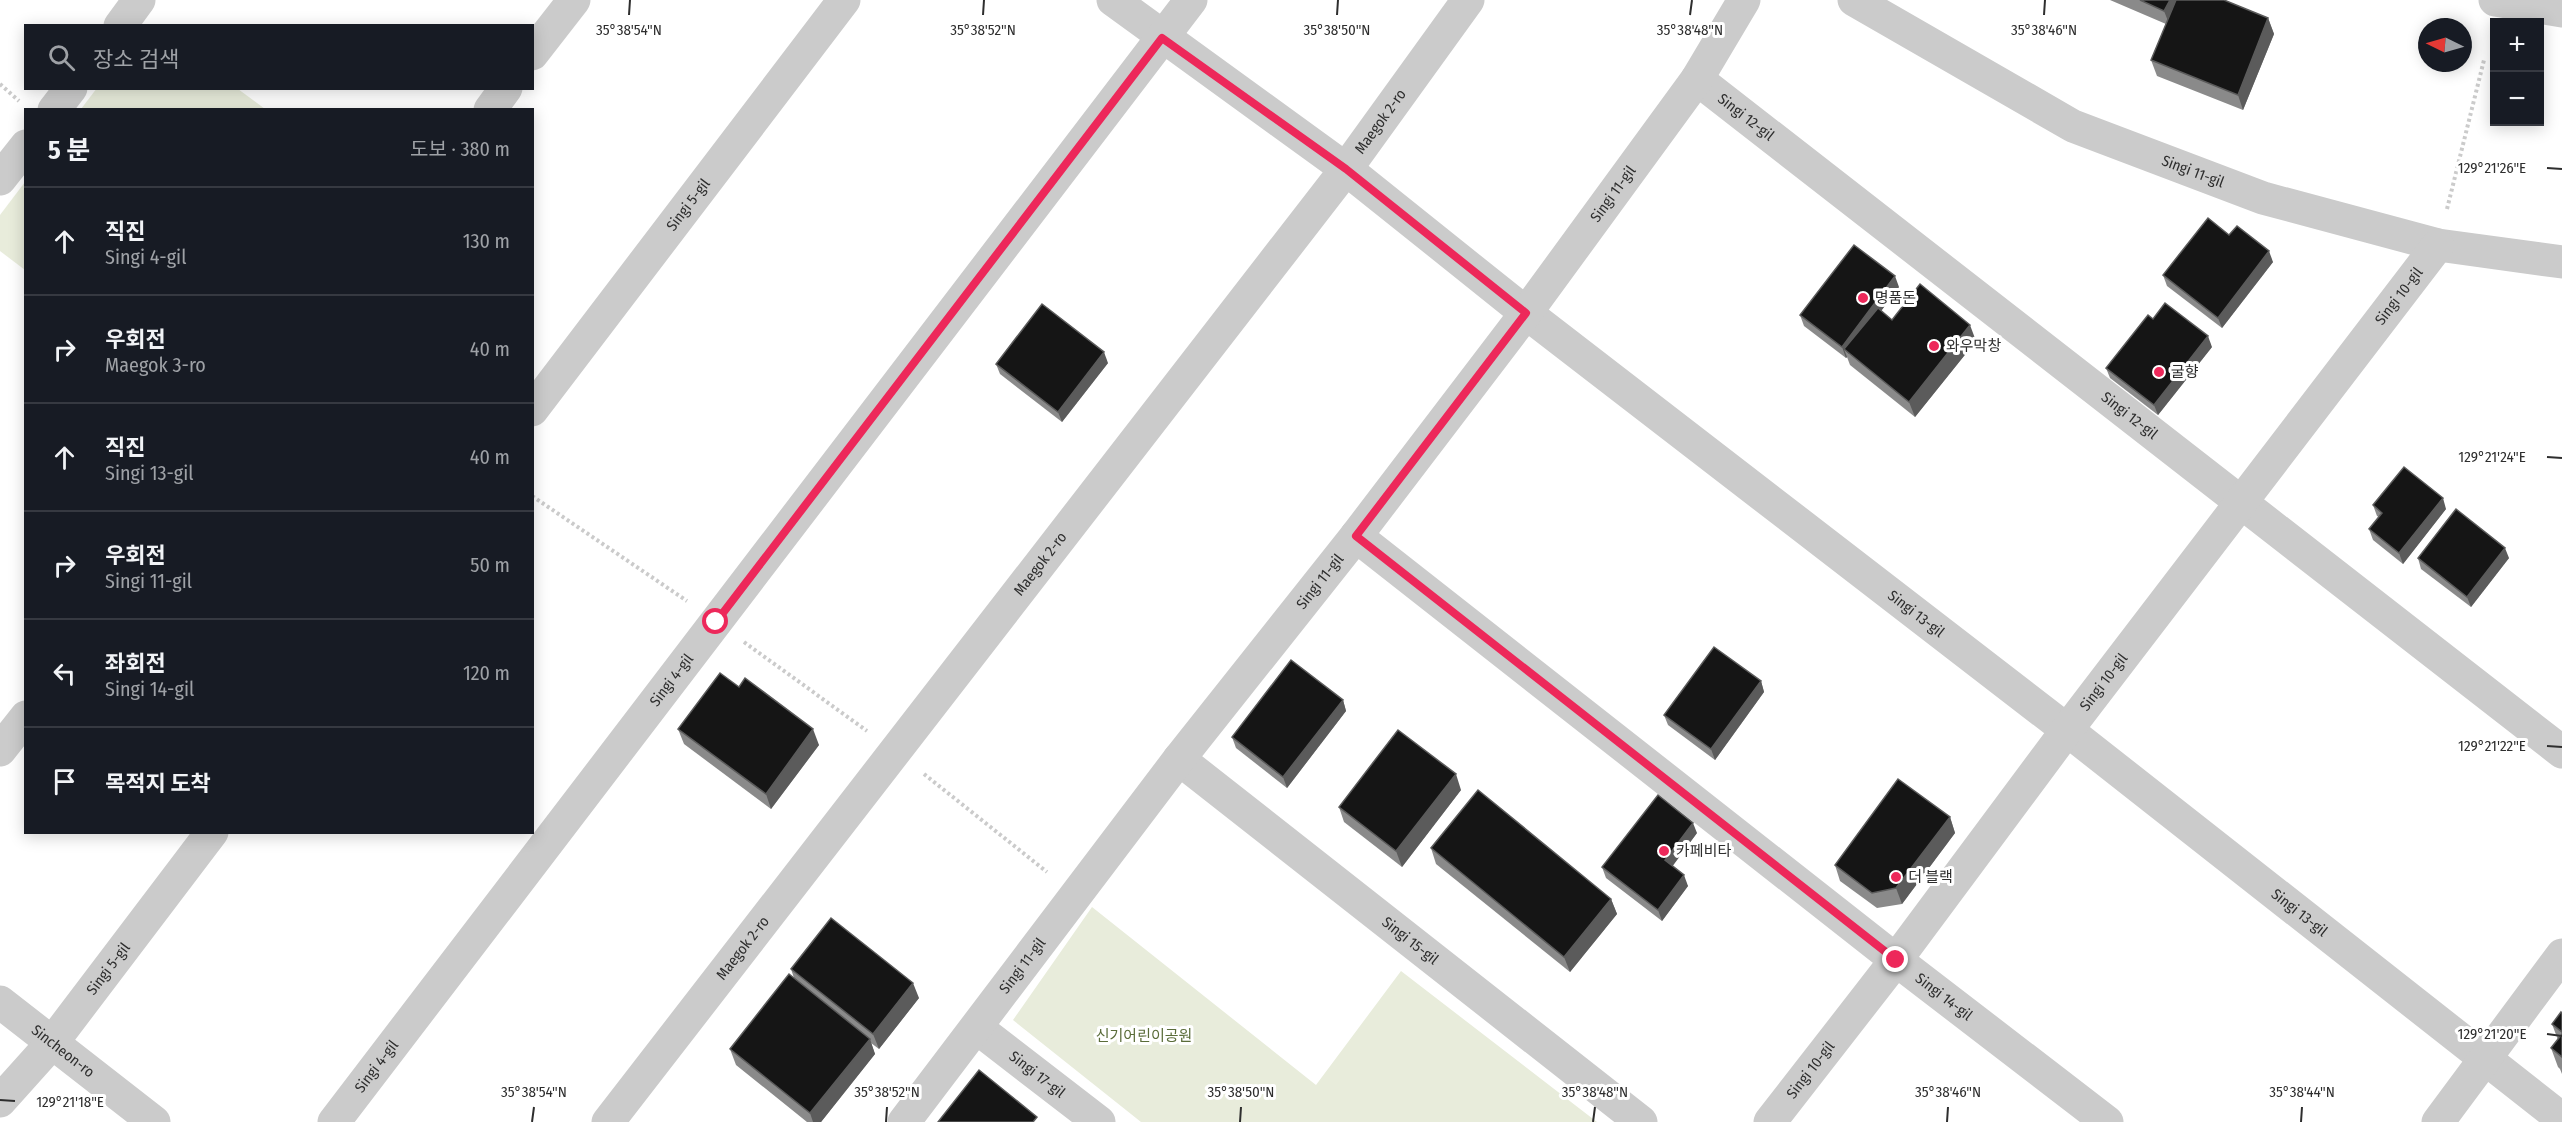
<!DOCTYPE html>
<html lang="ko">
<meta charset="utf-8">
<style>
body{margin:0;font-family:"Fira Sans Condensed","Noto Sans KR",sans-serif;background:#242831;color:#f1f3f6}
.controls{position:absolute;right:18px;top:18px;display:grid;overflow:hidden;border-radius:0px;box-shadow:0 3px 15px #0003}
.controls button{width:54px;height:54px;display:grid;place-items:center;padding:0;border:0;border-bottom:2px solid #363941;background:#171b24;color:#f1f3f6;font:30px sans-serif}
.compass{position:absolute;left:2418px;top:18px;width:54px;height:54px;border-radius:50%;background:#171b24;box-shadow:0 3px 15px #0003;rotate:275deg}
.stop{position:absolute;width:18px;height:18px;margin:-14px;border:4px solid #ed285a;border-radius:50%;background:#fff}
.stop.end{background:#ed285a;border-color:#fff;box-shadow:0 2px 6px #0008}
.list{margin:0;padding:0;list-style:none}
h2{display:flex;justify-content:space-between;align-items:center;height:78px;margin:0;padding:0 24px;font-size:26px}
h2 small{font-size:20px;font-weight:400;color:#9ea1a6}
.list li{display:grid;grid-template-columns:39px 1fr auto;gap:18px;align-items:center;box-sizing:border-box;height:108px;padding:0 24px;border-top:2px solid #363941}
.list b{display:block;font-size:22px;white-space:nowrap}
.list p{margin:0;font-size:20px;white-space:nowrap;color:#9ea1a6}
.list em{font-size:20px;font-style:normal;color:#9ea1a6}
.icon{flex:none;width:33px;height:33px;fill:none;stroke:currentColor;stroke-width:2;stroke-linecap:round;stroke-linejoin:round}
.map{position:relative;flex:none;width:2562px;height:1122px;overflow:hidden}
.search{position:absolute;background:#171b24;box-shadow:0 3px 15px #0003;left:24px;top:24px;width:510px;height:66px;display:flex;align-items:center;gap:15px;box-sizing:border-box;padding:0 21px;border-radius:0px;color:#9ea1a6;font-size:22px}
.panel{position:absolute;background:#171b24;box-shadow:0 3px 15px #0003;left:24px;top:108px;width:510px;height:726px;border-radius:0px}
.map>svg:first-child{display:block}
.green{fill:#e8ecdb}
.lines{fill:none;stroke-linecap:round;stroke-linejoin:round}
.path{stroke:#cbcbcb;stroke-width:4;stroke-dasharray:3 3;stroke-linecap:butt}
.minor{stroke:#cbcbcb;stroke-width:33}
.wall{fill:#8a8a8a}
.shaded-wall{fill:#5b5b5b}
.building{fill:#151515;stroke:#5b5b5b;stroke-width:1.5}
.route{stroke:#ed285a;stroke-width:8}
.ticks{fill:none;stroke:#2e2e2e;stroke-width:2}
.poi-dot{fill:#ed285a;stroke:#fff;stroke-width:2}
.labels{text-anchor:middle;stroke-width:6;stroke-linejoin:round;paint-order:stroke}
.street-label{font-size:15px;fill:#2e2e2e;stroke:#fff}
.poi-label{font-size:15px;fill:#2e2e2e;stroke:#fff;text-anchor:start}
.park-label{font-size:15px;fill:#5a6c39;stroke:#fff}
.ticks-label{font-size:15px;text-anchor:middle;fill:#2e2e2e;stroke:#fff;stroke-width:6;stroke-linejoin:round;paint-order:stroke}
</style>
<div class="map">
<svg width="2562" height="1122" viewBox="0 0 2562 1122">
<rect width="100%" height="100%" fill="#fff"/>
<g class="green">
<polygon points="97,88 238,89 265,109 81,109"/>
<polygon points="25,182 25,270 0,251 0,215"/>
<polygon points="1092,907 1316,1085 1401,971 1597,1122 1141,1122 1013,1020"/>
</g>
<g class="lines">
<g class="path">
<polyline points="0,84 19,101"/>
<polyline points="2447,209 2484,60"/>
<polyline points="532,496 687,601"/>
<polyline points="744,642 867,731"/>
<polyline points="924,774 1047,872"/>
</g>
<g class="minor">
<path id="s1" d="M1113,0l233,169 180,144 541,417 495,389"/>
<path id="s2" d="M1854,0l219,126 190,72 175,47 124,17"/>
<polyline points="2495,0 2562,11"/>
<polyline points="120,26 139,0"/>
<polyline points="532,54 574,0"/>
<path id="s3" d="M1697,79l865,673"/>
<polyline points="54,110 71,88"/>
<polyline points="490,110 506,88"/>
<polyline points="0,179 26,146"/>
<path id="s4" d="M532,410l312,-410"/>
<path id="s5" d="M1356,536l540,424 211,162"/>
<polyline points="0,750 26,717"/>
<path id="s6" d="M1179,759l462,363"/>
<path id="s7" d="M0,1002l154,120"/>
<path id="s8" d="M977,1028l122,94"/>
<path id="s9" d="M0,1101l52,-58 160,-211"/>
<path id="s10" d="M334,1122l857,-1122"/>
<path id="s11" d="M608,1122l738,-953 122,-169"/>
<path id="s12" d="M904,1122l275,-363 177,-223 170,-223 171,-234 47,-79"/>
<path id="s13" d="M1770,1122l126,-162 171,-230 371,-485"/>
<polyline points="2438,1122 2562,955"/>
</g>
</g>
<g class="wall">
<polygon points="2110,0 2224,0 2268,18 2274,34 2243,110 2157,76 2151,60 2166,24"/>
<polygon points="2229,235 2273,262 2222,328 2167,286 2163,275"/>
<polygon points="1899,287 1881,311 1892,320 1976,341 1915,417 1850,365 1847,357 1846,358 1804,326 1800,315"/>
<polygon points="2212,347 2158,415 2110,378 2106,368"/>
<polygon points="1108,363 1062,422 1000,374 996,364"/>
<polygon points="2373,505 2446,509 2403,564 2373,540 2369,529 2379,517 2377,516"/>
<polygon points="2418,558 2509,558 2471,607 2421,569"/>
<polygon points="1761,681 1764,692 1715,760 1668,725 1664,715"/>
<polygon points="739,687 819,745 771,809 684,744 678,729"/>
<polygon points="1343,700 1346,711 1287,788 1236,748 1232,737"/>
<polygon points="1461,790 1402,867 1344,822 1339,807"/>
<polygon points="1950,817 1955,833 1902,904 1877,908 1840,881 1835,865"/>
<polygon points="1697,833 1672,866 1688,886 1662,921 1606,878 1602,867"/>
<polygon points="1431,848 1611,899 1617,914 1570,972 1436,864"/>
<polygon points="791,969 919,998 879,1049 871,1043 875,1054 821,1122 807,1122 736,1065 730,1049 794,978"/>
<polygon points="2562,1013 2562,1074 2560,1069 2558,1067 2551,1048 2558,1040 2552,1024"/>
</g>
<g class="shaded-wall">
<polygon points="2170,0 2184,0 2170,26 2164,11"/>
<polygon points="2268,18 2274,34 2243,110 2238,95"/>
<polygon points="2269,251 2273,262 2222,328 2218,318"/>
<polygon points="1895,276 1899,287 1849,354 1844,349 1847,357 1846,358 1842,347"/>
<polygon points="1970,325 1976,341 1915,417 1909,402"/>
<polygon points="2208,336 2212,347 2158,415 2154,405"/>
<polygon points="1104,352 1108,363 1062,422 1058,412"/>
<polygon points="2443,498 2446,509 2403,564 2399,553"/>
<polygon points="2505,548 2509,558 2471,607 2467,597"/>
<polygon points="1761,681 1764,692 1715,760 1711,749"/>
<polygon points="1343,700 1346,711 1287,788 1283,777"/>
<polygon points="813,729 819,745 771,809 766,794"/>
<polygon points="1456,774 1461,790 1402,867 1396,851"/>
<polygon points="1950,817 1955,833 1902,904 1896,888"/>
<polygon points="1693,823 1697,833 1669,871 1665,860"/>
<polygon points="1684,875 1688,886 1662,921 1658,910"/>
<polygon points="1611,899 1617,914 1570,972 1564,957"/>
<polygon points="913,983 919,998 879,1049 873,1034"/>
<polygon points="870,1039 875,1054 821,1122 813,1122 810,1113"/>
</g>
<g class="building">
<polygon points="2140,0 2170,0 2164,11"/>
<polygon points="2176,0 2224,0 2268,18 2238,95 2151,60"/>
<polygon points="2208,218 2229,235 2237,226 2269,251 2218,318 2163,275"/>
<polygon points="1854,245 1895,276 1842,347 1800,315"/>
<polygon points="1920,284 1970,325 1909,402 1844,349 1878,308 1892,320"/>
<polygon points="2165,303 2208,336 2154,405 2106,368 2148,315 2153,319"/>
<polygon points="1042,304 1104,352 1058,412 996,364"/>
<polygon points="2404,467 2443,498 2399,553 2369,529 2382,513 2373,505"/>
<polygon points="2456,509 2505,548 2467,597 2418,558"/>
<polygon points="1714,647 1761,681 1711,749 1664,715"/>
<polygon points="1291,660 1343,700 1283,777 1232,737"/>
<polygon points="720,673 739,687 745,678 813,729 766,794 678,729"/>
<polygon points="1398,730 1456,774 1396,851 1339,807"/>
<polygon points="1898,779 1950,817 1896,888 1872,893 1835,865"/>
<polygon points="1478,790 1611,899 1564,957 1431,848"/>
<polygon points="1658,795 1693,823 1665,860 1684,875 1658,910 1602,867"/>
<polygon points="831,918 913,983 873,1034 791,969"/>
<polygon points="789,974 870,1039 810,1113 730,1049"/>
<polygon points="2561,1012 2562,1013 2562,1032 2552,1024"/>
<polygon points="2562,1034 2562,1057 2551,1048"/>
<polygon points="979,1070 1037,1117 1033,1122 938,1122"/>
</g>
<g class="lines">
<polyline class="route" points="716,622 1162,38 1346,169 1526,313 1356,536 1896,960"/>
</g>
<path class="ticks" d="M629,15l1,-15M983,15l1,-15M1337,15l1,-15M1690,15l2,-15M2044,15l1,-15M2547,168l15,1M2547,457l15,1M2547,746l15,1M2547,1034l15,2M0,1100l15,1M532,1122l2,-15M886,1122l1,-15M1240,1122l1,-15M1593,1122l2,-15M1947,1122l1,-15M2301,1122l1,-15"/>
<g class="poi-dot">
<circle cx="1863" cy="298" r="6"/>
<circle cx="1934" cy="346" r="6"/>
<circle cx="2159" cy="372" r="6"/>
<circle cx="1664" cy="851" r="6"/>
<circle cx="1896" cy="877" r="6"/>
</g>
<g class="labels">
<g class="street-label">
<text dy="5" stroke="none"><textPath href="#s3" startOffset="62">Singi 12-gil</textPath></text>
<text dy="5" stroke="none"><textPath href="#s11" startOffset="1264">Maegok 2-ro</textPath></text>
<text dy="5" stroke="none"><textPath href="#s2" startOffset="381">Singi 11-gil</textPath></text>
<text dy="5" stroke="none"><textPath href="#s12" startOffset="1168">Singi 11-gil</textPath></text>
<text dy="5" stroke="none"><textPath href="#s4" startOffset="258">Singi 5-gil</textPath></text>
<text dy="5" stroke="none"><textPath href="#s13" startOffset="1038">Singi 10-gil</textPath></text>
<text dy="5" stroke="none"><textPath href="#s3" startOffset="548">Singi 12-gil</textPath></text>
<text dy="5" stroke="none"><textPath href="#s11" startOffset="706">Maegok 2-ro</textPath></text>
<text dy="5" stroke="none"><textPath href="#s12" startOffset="682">Singi 11-gil</textPath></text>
<text dy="5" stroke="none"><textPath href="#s1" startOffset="1011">Singi 13-gil</textPath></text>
<text dy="5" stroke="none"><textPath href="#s10" startOffset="556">Singi 4-gil</textPath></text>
<text dy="5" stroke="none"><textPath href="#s13" startOffset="552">Singi 10-gil</textPath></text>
<text dy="5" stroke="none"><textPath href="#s1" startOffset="1497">Singi 13-gil</textPath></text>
<text dy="5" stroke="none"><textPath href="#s6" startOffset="294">Singi 15-gil</textPath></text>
<text dy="5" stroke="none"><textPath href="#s11" startOffset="220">Maegok 2-ro</textPath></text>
<text dy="5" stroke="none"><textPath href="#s12" startOffset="196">Singi 11-gil</textPath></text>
<text dy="5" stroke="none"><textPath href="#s9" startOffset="171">Singi 5-gil</textPath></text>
<text dy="5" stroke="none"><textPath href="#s5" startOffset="747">Singi 14-gil</textPath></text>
<text dy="5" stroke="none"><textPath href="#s7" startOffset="80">Sincheon-ro</textPath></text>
<text dy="5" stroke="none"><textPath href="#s10" startOffset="70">Singi 4-gil</textPath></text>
<text dy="5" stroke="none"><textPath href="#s13" startOffset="66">Singi 10-gil</textPath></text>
<text dy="5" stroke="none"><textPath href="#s8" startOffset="76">Singi 17-gil</textPath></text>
</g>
<g class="poi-label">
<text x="1875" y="303">명품돈</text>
<text x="1946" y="351">와우막창</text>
<text x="2171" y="377">굴향</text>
<text x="1676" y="856">카페비타</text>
<text x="1908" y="882">더 블랙</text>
</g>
<g class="park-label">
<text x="1144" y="1041">신기어린이공원</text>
</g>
</g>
<g class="ticks-label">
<text x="629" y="35">35°38'54"N</text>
<text x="983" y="35">35°38'52"N</text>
<text x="1337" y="35">35°38'50"N</text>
<text x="1690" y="35">35°38'48"N</text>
<text x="2044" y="35">35°38'46"N</text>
<text x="2492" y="173">129°21'26"E</text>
<text x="2492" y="462">129°21'24"E</text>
<text x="2492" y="751">129°21'22"E</text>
<text x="2492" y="1039">129°21'20"E</text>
<text x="534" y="1097">35°38'54"N</text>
<text x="887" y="1097">35°38'52"N</text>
<text x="1241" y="1097">35°38'50"N</text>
<text x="1595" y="1097">35°38'48"N</text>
<text x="1948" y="1097">35°38'46"N</text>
<text x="2302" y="1097">35°38'44"N</text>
<text x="70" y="1107">129°21'18"E</text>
</g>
</svg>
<div class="controls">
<button>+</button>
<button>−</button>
</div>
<svg class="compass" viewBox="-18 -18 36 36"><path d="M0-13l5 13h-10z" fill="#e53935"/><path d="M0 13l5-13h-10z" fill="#9ea1a6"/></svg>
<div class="stop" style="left:716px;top:622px"></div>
<div class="stop end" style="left:1896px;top:960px"></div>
<div class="search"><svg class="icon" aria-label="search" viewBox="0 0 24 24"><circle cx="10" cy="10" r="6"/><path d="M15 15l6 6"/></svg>장소 검색</div>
<section class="panel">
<h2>5 분<small>도보 · 380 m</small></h2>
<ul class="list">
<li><svg class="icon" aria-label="ahead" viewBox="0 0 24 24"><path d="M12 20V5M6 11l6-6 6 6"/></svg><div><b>직진</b><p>Singi 4-gil</p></div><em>130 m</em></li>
<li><svg class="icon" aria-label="right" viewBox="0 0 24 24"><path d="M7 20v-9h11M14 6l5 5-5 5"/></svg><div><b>우회전</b><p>Maegok 3-ro</p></div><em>40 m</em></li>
<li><svg class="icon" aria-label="ahead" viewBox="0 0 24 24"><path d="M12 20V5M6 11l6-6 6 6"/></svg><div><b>직진</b><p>Singi 13-gil</p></div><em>40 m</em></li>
<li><svg class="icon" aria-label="right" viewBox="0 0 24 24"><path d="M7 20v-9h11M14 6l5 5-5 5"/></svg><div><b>우회전</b><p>Singi 11-gil</p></div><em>50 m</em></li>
<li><svg class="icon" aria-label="left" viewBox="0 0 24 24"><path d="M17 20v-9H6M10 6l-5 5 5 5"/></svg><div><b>좌회전</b><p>Singi 14-gil</p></div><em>120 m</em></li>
<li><svg class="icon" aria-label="arrive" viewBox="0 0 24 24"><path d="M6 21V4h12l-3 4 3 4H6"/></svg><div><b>목적지 도착</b></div></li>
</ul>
</section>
</div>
